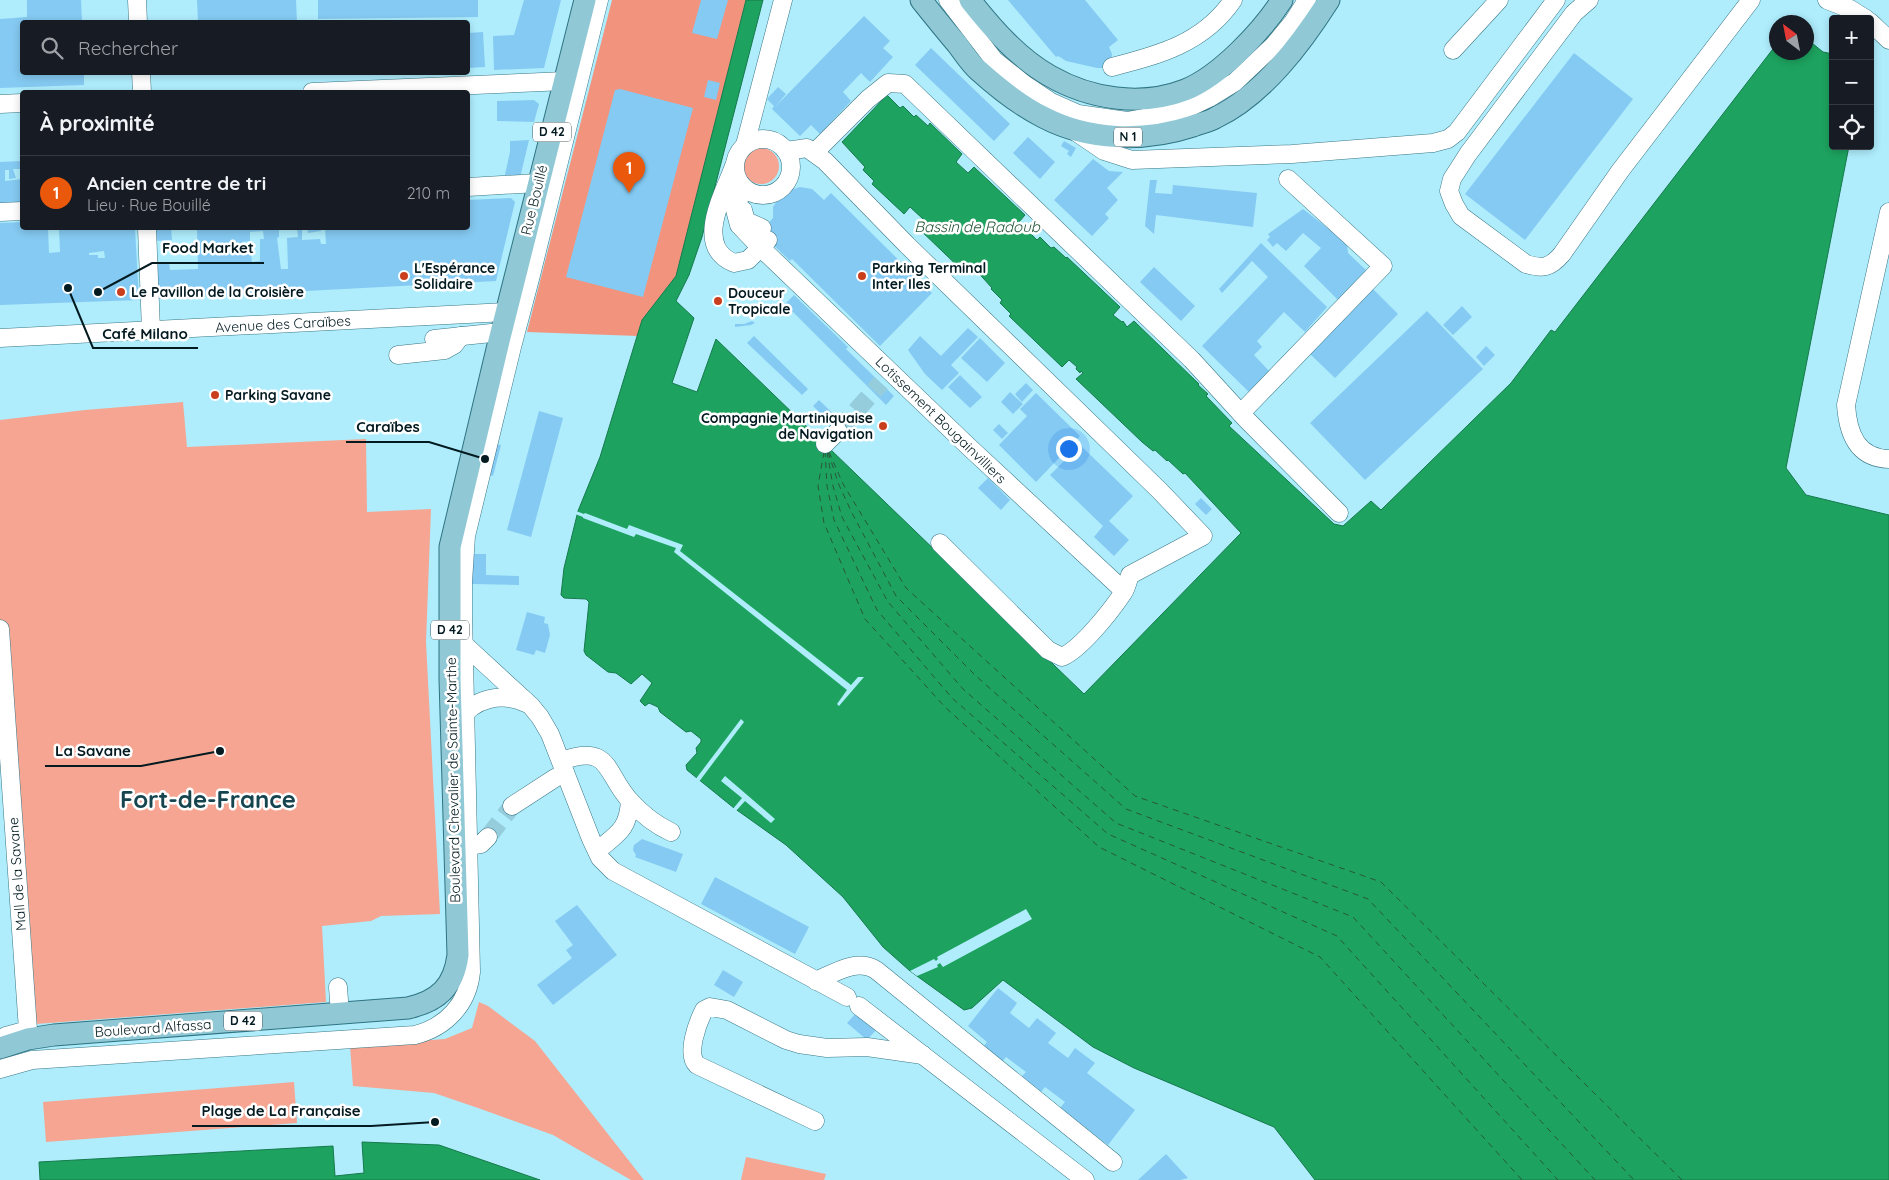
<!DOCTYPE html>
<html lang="fr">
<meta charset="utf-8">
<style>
body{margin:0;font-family:Quicksand,sans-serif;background:#20242c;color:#f1f3f6}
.controls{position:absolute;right:15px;top:15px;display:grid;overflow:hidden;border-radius:5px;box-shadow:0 2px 8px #0003}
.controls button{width:45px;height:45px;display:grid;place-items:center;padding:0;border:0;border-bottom:1px solid #363941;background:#171b24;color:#f1f3f6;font:25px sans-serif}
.compass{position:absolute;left:1769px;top:15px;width:45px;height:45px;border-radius:50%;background:#171b24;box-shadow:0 2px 8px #0003;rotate:328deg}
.you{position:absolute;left:1068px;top:448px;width:18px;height:18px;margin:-12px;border:4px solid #fff;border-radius:50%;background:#1a73e8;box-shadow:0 0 0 8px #1a73e833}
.badge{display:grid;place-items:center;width:32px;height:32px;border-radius:50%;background:#ea580c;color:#fff;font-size:16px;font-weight:700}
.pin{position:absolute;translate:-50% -41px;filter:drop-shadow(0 1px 2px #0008)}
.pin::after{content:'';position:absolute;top:26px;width:18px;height:15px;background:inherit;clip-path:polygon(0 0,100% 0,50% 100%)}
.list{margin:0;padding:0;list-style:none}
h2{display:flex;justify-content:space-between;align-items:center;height:65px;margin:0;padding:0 20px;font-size:21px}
h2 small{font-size:16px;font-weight:400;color:#9ea1a6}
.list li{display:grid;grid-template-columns:32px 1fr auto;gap:15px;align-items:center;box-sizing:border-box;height:75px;padding:0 20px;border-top:1px solid #363941}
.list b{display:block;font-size:19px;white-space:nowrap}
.list p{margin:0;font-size:16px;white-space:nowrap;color:#9ea1a6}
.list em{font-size:16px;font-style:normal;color:#9ea1a6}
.icon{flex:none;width:28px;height:28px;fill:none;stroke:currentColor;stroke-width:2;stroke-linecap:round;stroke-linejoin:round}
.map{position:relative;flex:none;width:1889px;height:1180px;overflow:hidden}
.search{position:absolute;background:#171b24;box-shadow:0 2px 8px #0003;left:20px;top:20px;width:450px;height:55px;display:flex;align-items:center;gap:12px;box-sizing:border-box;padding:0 18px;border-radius:5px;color:#9ea1a6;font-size:19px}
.panel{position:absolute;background:#171b24;box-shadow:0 2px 8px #0003;left:20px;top:90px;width:450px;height:140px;border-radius:5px}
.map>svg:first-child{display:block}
.green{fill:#f5a591}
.forest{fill:#f2947d}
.water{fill:#1da35f;stroke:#157a4c}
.pier{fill:#afedfd}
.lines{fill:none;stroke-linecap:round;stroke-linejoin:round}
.ferry{stroke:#27573a;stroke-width:1;stroke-dasharray:6 5;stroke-linecap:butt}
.building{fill:#85caf2;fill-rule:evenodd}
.minor-tunnel{stroke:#95cddc;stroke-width:18;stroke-dasharray:18 9;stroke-linecap:butt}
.minor-casing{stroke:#3a7785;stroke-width:19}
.major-casing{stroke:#2e7483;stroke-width:23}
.minor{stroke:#fff;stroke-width:18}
.major{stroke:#90c8d5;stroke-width:21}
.poi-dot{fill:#c93f1d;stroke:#fff;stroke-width:2}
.labels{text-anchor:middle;stroke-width:5;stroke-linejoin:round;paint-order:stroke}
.shield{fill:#fff;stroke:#4e5f63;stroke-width:1}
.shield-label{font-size:12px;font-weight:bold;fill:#021a20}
.street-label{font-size:14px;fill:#021a20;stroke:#fff}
.poi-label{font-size:14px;font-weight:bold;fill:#021a20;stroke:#fff;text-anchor:start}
.water-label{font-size:15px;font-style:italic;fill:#27573a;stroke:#fff}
.town-label{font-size:24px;font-weight:bold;fill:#164550;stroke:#fff}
.leader{fill:none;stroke:#021a20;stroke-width:2}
.callout-dot{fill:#021a20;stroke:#fff;stroke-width:2}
.callout-label{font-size:15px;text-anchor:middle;font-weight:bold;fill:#021a20;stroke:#fff;stroke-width:5;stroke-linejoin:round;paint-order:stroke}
</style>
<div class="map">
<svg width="1889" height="1180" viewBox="0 0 1889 1180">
<rect width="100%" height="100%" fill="#afedfd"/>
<g class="green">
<circle cx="761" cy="166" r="18"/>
<polygon points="183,402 187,447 366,439 367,512 431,509 426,642 440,914 381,916 371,921 322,926 326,1002 36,1024 0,629 0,420 85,410"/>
<polygon points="479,1002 488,1006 535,1041 644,1180 631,1180 553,1135 478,1108 434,1093 353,1086 350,1046 445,1039 472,1028"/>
<polygon points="294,1082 297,1123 46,1142 43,1102"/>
<polygon points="746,1157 826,1174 824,1180 741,1180"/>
</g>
<polygon class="forest" points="612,0 746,0 676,276 642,320 638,336 527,332"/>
<g class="water">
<polygon points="746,0 763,0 702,237 689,275 676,301 694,318 672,383 697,392 716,339 1084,694 1241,533 1185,473 1183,474 1168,460 1167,461 1155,450 1153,451 1142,442 1076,379 1083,373 1081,371 1080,373 1076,369 1077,367 1069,360 1062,367 1009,316 1011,314 1000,303 1002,300 991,289 992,288 974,268 967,275 916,226 923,219 910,207 904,214 872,184 874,181 863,170 865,167 842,142 887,95 900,108 903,106 914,117 916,115 928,126 930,123 962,154 956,162 968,173 974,167 1025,215 1019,222 1037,240 1040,237 1051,248 1054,247 1066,258 1067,257 1120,307 1113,315 1122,322 1123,321 1127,327 1134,321 1199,384 1198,385 1208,394 1206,396 1232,423 1229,426 1334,524 1343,526 1371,501 1381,510 1511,383 1551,330 1555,332 1776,45 1776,52 1806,52 1807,39 1823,52 1833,54 1833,146 1849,146 1786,468 1806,495 1889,515 1889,1180 1315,1180 1274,1127 1134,1068 1093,1047 1003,980 972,1008 964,1010 910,971 883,947 843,897 786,845 734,808 687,770 686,765 697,753 696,748 701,742 701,739 691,731 686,732 660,712 658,707 649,703 645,706 640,701 652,683 642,674 631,684 616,673 608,672 586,655 584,651 589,602 586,599 564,598 561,595 564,568 578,511 600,457 642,320 676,276"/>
<polygon points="362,1142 439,1145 540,1180 40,1180 39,1162 333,1146 335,1176 364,1173"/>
</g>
<g class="pier">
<polygon points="576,511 584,514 585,513 627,529 629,525 683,545 680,551 851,685 858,677 864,677 839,706 837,704 847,690 674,552 676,548 636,534 634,537 583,518 583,517 575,514"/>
<polygon points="741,719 744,722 698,783 695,780"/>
<polygon points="725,776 775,819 771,823 745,801 735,812 732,810 742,798 721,781"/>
<polygon points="1026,909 1032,919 943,967 940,963 937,965 938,967 917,976 910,971 934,959 936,961 938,959 937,957"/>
</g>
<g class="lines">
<g class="ferry">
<polyline points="825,451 827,486 834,520 877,610 952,698 1108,834 1337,936 1558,1180"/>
<polyline points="824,452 818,486 824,523 865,619 945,707 1099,847 1320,957 1522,1180"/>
<polyline points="827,452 833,486 842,517 888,602 963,689 1116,823 1353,917 1595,1180"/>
<polyline points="828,452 839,485 852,513 896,596 976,676 1126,809 1368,899 1634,1180"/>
<polyline points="829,452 843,484 906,588 1135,796 1381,882 1682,1180"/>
</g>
</g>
<g class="building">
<polygon points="27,0 81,0 82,22 22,22 22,72 84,72 84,85 0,88 0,19 27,17"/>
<polygon points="197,0 296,0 297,22 198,22"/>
<polygon points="318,0 478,0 478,17 318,19"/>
<polygon points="524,0 561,0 544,68 494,70 493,36 514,35"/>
<polygon points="701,0 728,0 717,39 692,33"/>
<polygon points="1008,0 1085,0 1118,40 1109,47 1112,54 1111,62 1102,68 1097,68 1066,61 1058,56 1056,57"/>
<polygon points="864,16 890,41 883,48 893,57 870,82 861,73 843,92 851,101 820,134 811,125 800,136 772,109 774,106 767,99 778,87 786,94 775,107"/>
<polygon points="483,32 485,67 468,68 468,33"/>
<polygon points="931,48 1010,124 994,141 915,65"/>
<polygon points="1574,53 1633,99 1525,240 1465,194"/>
<polygon points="708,80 720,83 716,100 704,97"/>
<polygon points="620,89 693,108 643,297 566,277 615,90"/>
<polygon points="534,100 539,104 534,122 497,121 497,101"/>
<polygon points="1028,137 1055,162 1040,179 1013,153"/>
<polygon points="529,140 520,178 504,179 510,152 510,141"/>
<polygon points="1064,141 1076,148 1071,157 1067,154 1069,151 1061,146"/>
<polygon points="1093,159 1109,171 1123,172 1107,188 1118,200 1105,214 1109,218 1092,236 1054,200"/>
<polygon points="22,161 22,169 13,169 16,178 9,179 9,170 5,170 5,181 22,179 22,203 0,205 0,162"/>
<polygon points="1150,180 1157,180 1155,193 1172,194 1173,185 1257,193 1253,227 1156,215 1154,234 1145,226"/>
<polygon points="800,187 812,189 824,200 831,193 932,293 880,346 792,259 790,261 760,232 773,218 773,207 781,195 788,191"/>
<path d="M511,198l4,4 -19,79 -339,18 -1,-36h13l1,7 28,-1 -1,-41h82v9l-2,1 4,31h7l-1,-31 11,-1 -1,-9h5v12l18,-1 1,5h5l-1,-16h143v-28zM263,231l1,8h-4v22l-8,1 -1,-8h-5l-1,-10h-3v-2l8,-1v-9z"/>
<polygon points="1303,209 1347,243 1348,253 1369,273 1340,302 1304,266 1321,248 1303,233 1286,251 1277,243 1273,247 1267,240 1270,237 1268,234"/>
<path d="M22,222v6h26l1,25 11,-1 -1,-24h76l4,72 -139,5v-82zM104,251l1,7h-7v-3h-9v-2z"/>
<polygon points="155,228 171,228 172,240 155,241"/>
<polygon points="307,228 321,228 321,231 308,233"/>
<polygon points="1261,243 1327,307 1305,332 1284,312 1257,341 1262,347 1254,355 1270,372 1250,393 1202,346 1268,277 1252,261 1222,293 1219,289"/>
<polygon points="1154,267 1195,306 1181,321 1140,282"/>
<polygon points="1372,288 1398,314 1335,378 1309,353"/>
<polygon points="794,295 848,347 846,349 894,396 886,405 785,304"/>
<polygon points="1462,306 1472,317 1453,335 1443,325"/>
<polygon points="1427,311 1483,369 1365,480 1310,423"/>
<polygon points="752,321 755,323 751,325 735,327 735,324 744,324"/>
<polygon points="968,328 978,337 951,365 959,373 942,390 925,374 908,350 920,336 941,356"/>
<polygon points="754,336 808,389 802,395 747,343"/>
<polygon points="980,338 1005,363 987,382 961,358"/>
<polygon points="1486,346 1495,355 1484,366 1476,357"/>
<polygon points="960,375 982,397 970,408 948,387"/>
<polygon points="1026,383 1033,390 1022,402 1015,394"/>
<polygon points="1010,392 1023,404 1013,414 1001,402"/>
<polygon points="1036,393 1080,436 1036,482 999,445 1027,416 1020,409"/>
<polygon points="819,400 855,435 849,442 813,406"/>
<polygon points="539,411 563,418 531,537 507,530"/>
<polygon points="999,424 1008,433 1002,439 993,430"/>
<polygon points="495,444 501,445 493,476 487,474"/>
<polygon points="1080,445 1133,496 1109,521 1129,540 1114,556 1094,537 1103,526 1050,475"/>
<polygon points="988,478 1010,500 1001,510 978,488"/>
<polygon points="1201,498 1212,509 1206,515 1195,504"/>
<polygon points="473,554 486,554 486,575 519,576 519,585 472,584"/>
<polygon points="527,612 545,617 544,623 548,624 550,635 545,653 536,650 534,655 516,650"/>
<polygon points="642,839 683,854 676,872 635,857 636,855 633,850 634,845"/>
<polygon points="715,877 809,927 795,954 701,904"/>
<polygon points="577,905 617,955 553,1005 537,985 572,958 566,950 573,945 555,921"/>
<polygon points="723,970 743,982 734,997 714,985"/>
<polygon points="998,988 1017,1003 1010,1013 1029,1028 1037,1018 1056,1033 1048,1043 1068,1058 1075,1048 1095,1063 1087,1073 1135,1110 1108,1145 1060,1108 1065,1102 1045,1087 1041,1092 1021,1077 1026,1072 1006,1057 1002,1062 983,1047 987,1042 968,1026"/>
<polygon points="857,1012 877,1029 867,1040 847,1023"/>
<polygon points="1166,1154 1188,1178 1180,1180 1138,1180"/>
</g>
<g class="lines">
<g class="minor-tunnel">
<polyline points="838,431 881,383"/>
<polyline points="488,837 512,806"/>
</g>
<defs>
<g id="minor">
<polyline points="137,0 138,22"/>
<polyline points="948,0 994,60 1024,84 1051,102 1078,114 1127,121 1182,111 1209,98 1235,82 1274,45 1293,22 1307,0"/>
<path d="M1589,0l-15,13 -106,141 -16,25 -3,12 5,13 7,12 65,48c17,5 24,4 36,-10l58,-83 131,-171"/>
<polyline points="1827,0 1850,9 1866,19"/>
<polyline points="1870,22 1889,40"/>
<polyline points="1453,50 1499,0"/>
<path d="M1112,67c47,-12 92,-24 121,-67"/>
<polyline points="141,72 142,92"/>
<polyline points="312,92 565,81"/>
<polyline points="0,104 22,103"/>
<polyline points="1076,132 1104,151 1132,160 1292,154 1433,143 1448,139 1457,132 1556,0"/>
<circle cx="763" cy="167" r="28"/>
<polyline points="745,145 783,0"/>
<path d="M786,151l21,-3 18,13 82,84 253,246 43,45 -73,39c-2,5 -3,12 -7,18 -12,18 -42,56 -61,64l-14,-7 -108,-107"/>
<polyline points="814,153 868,99 888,83 905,84 1192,360 1246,419 1339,513"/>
<path d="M734,166c-10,28 -41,80 0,97l14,-3 20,-20"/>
<polyline points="468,187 538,183"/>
<polyline points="745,189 734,206 739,225 760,247 969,447 1124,591"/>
<polyline points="743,210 746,221 762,228"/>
<polyline points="0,212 22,211"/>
<path d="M1889,212l-43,193c2,29 11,53 43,54"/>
<polyline points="147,228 151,330"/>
<polyline points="0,338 506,312"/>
<polyline points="434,339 501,332"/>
<polyline points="398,355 445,350 454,345 461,336"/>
<polyline points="1241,413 1383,266 1288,179"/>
<polyline points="825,444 838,431"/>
<polyline points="0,629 28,1030 6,1036"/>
<polyline points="457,638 531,706 540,717 550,734 591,839 600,858 613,871 847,997"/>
<path d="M459,721c14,-23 43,-29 67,-18"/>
<path d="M561,761c51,-18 43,12 70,41 11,12 25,23 40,30"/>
<polyline points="512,806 555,778 565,773"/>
<polyline points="467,846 481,844 488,837"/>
<path d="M597,851c21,-18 31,-21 33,-50"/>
<path d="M816,981c18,-8 41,-23 60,-11l237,192"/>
<polyline points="338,987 340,1014"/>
<polyline points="859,1006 1085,1180"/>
<path d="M0,1069l32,-9 383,-25c31,-8 53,-31 56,-63l-8,-357v-33l3,-46 46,-189 19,-72 68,-275"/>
<path d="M815,1121l-118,-56c-11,-11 0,-41 7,-55l6,-3 17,3 59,30 13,4 28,4 40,-1 56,8"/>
</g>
<g id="major">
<path d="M921,0c12,15 24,30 36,44 7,9 13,19 21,26 20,18 41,35 65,47 46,24 101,25 150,9 7,-3 15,-4 22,-8 48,-23 86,-74 114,-118"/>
<path d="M970,0c22,28 48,58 80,76 40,23 91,31 135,14 35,-14 77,-59 97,-90"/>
<path d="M0,1048l28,-9 26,-4 354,-27c31,-7 46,-22 50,-53l-8,-276v-132l49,-206 86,-341"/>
</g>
</defs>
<use href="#minor" class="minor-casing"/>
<use href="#major" class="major-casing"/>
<use href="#minor" class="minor"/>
<use href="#major" class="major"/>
</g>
<g class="poi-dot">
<circle cx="404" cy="276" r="5"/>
<circle cx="862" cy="276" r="5"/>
<circle cx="121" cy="292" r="5"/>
<circle cx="718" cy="301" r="5"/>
<circle cx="215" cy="395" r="5"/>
<circle cx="883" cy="426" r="5"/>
</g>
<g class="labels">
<g class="shield">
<rect x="533" y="122.5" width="38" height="19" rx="4"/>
<rect x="1114" y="127.5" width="28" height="19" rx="4"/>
<rect x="431" y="620.5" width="38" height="19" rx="4"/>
<rect x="224" y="1011.5" width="38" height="19" rx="4"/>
</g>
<g class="shield-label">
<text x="552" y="136">D 42</text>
<text x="1128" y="141">N 1</text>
<text x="450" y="634">D 42</text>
<text x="243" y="1025">D 42</text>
</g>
<g class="street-label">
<text transform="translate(534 200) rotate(-76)" y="5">Rue Bouillé</text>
<text transform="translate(283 324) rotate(-3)" y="5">Avenue des Caraïbes</text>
<text transform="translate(941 420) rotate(44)" y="5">Lotissement Bougainvilliers</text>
<text transform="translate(453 780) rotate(-91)" y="5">Boulevard Chevalier de Sainte-Marthe</text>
<text transform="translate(17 874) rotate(-94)" y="5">Mall de la Savane</text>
<text transform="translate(153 1028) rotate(-4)" y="5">Boulevard Alfassa</text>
</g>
<g class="poi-label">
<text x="414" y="273">L'Espérance<tspan x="414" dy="16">Solidaire</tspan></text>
<text x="872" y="273">Parking Terminal<tspan x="872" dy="16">Inter Iles</tspan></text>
<text x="131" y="297">Le Pavillon de la Croisière</text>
<text x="728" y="298">Douceur<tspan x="728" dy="16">Tropicale</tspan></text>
<text x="225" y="400">Parking Savane</text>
<text x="873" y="423" text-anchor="end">Compagnie Martiniquaise<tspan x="873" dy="16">de Navigation</tspan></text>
</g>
<g class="water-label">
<text x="977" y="232">Bassin de Radoub</text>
</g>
<g class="town-label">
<text x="208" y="808">Fort-de-France</text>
</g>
</g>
<path class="leader" d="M98 292L152 263H264M68 288L93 348H198M485 459L429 442H346M220 751L141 766H45M435 1122L371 1126H192"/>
<g class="callout-dot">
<circle cx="98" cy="292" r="5"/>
<circle cx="68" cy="288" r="5"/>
<circle cx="485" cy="459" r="5"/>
<circle cx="220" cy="751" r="5"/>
<circle cx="435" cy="1122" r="5"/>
</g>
<g class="callout-label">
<text x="208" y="253">Food Market</text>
<text x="145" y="339">Café Milano</text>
<text x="388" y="432">Caraïbes</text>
<text x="93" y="756">La Savane</text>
<text x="281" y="1116">Plage de La Française</text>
</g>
</svg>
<div class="controls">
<button>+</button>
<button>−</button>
<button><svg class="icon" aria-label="locate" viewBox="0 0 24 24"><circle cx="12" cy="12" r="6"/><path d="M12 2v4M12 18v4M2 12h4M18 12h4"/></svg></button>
</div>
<svg class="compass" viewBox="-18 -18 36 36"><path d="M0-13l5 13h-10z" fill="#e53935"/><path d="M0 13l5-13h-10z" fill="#9ea1a6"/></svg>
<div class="you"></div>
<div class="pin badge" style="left:629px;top:193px">1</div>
<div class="search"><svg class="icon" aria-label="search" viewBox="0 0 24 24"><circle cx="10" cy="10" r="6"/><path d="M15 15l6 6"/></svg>Rechercher</div>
<section class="panel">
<h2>À proximité<small></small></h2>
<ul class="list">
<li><span class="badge">1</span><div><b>Ancien centre de tri</b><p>Lieu · Rue Bouillé</p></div><em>210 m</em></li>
</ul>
</section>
</div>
